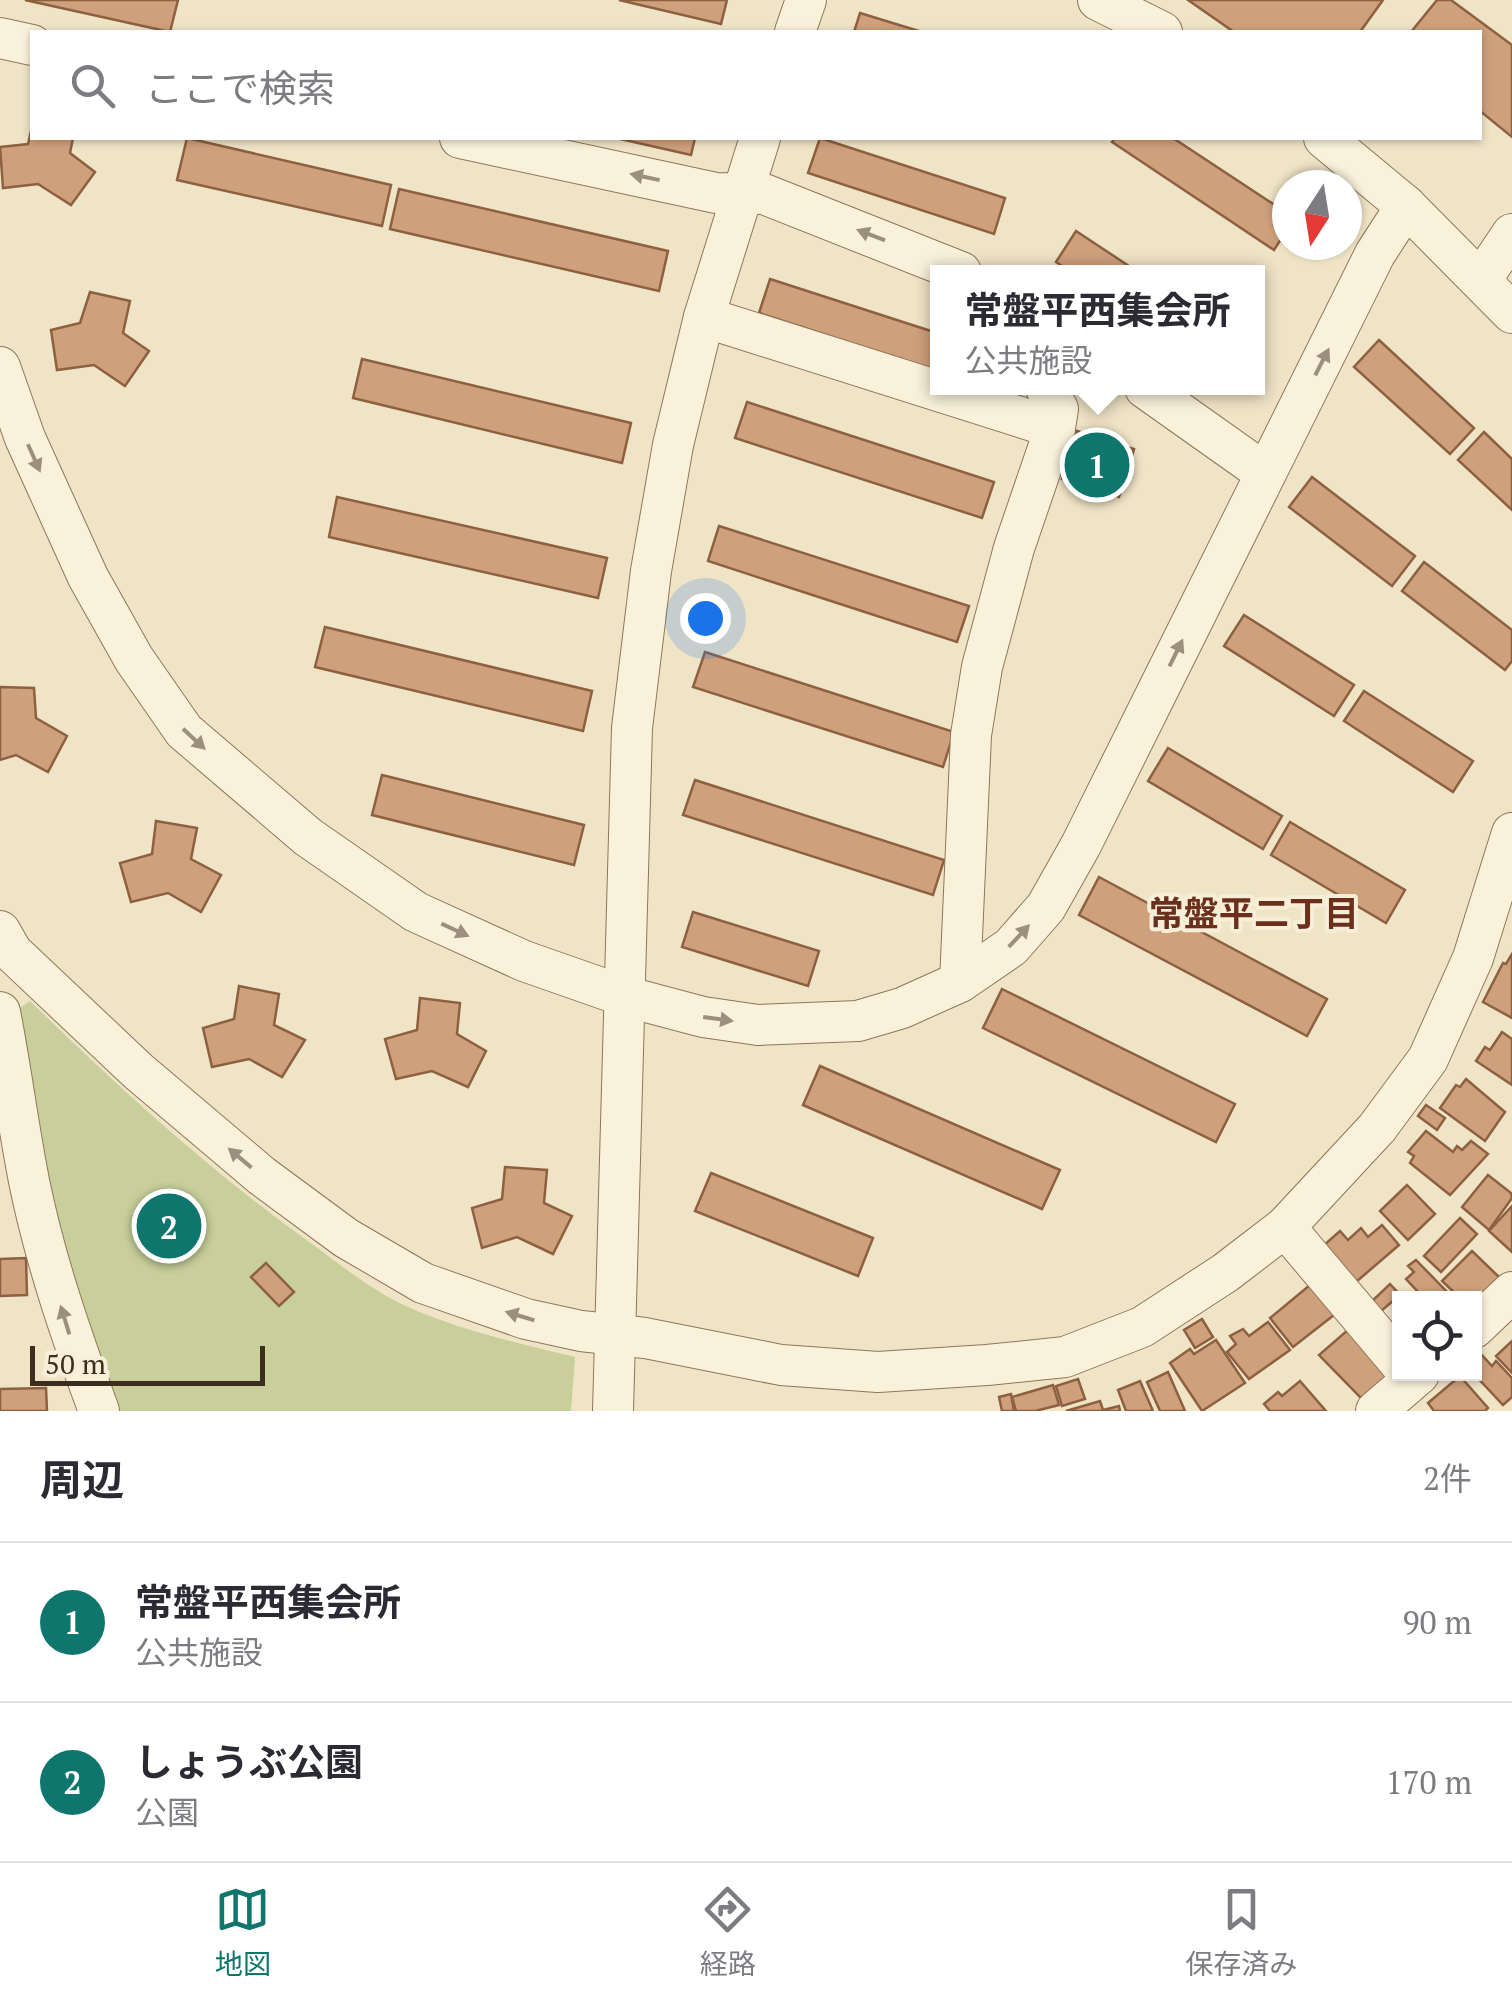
<!DOCTYPE html>
<html lang="ja">
<meta charset="utf-8">
<style>
body{margin:0;font-family:"PT Serif","Noto Sans JP",serif;background:#f7f7f7;color:#2b2b33}
.controls{position:absolute;right:30px;bottom:30px;display:grid;overflow:hidden;border-radius:0px;box-shadow:0 2px 8px #0004}
.controls button{width:90px;height:90px;display:grid;place-items:center;padding:0;border:0;border-bottom:2px solid #e1e1e2;background:#fff;color:#2b2b33;font:50px sans-serif}
.compass{position:absolute;left:1272px;top:170px;width:90px;height:90px;border-radius:50%;background:#fff;box-shadow:0 2px 8px #0004;rotate:192deg}
.scale{position:absolute;left:30px;bottom:25px;width:235px;box-sizing:border-box;padding-left:10px;border:5px solid #3c2e1f;border-top:0;font-size:28px;line-height:35px;white-space:nowrap;color:#3c2e1f;-webkit-text-stroke:8px #f7eed7;paint-order:stroke}
.you{position:absolute;left:705px;top:618px;width:35px;height:35px;margin:-25px;border:8px solid #fff;border-radius:50%;background:#1a73e8;box-shadow:0 0 0 15px #1a73e833}
.badge{display:grid;place-items:center;width:65px;height:65px;border-radius:50%;background:#0f766e;color:#fff;font-size:32px;font-weight:700}
.pin{position:absolute;translate:-50% -50%;border:5px solid #fff;box-shadow:0 2px 10px #0006}
.popup{position:absolute;left:930px;top:265px;width:335px;height:130px;box-sizing:border-box;display:grid;place-content:center;border-radius:0px;background:#fff;filter:drop-shadow(0 2px 8px #0005);font-size:32px;white-space:nowrap;color:#7c7c81}
.popup b{font-size:38px;color:#2b2b33}
.popup::after{content:'';position:absolute;left:50%;top:100%;margin-left:-20px;border:20px solid transparent;border-top-color:#fff}
.list{margin:0;padding:0;list-style:none}
h2{display:flex;justify-content:space-between;align-items:center;height:130px;margin:0;padding:0 40px;font-size:42px}
h2 small{font-size:32px;font-weight:400;color:#7c7c81}
.list li{display:grid;grid-template-columns:65px 1fr auto;gap:30px;align-items:center;box-sizing:border-box;height:160px;padding:0 40px;border-top:2px solid #e1e1e2}
.list b{display:block;font-size:38px;white-space:nowrap}
.list p{margin:0;font-size:32px;white-space:nowrap;color:#7c7c81}
.list em{font-size:32px;font-style:normal;color:#7c7c81}
.icon{flex:none;width:55px;height:55px;fill:none;stroke:currentColor;stroke-width:2;stroke-linecap:round;stroke-linejoin:round}
.map{position:relative;flex:none;width:1512px;height:1411px;overflow:hidden}
.search{position:absolute;background:#fff;box-shadow:0 2px 8px #0004;left:30px;right:30px;top:30px;height:110px;display:flex;align-items:center;gap:25px;box-sizing:border-box;padding:0 35px;border-radius:0px;color:#7c7c81;font-size:38px}
.sheet{height:450px;background:#fff}
nav{display:flex;justify-content:space-around;align-items:center;box-sizing:border-box;height:140px;border-top:2px solid #e1e1e2;background:#fff;font-size:28px;color:#7c7c81}
nav a{display:grid;justify-items:center;gap:5px}
nav .on{color:#0f766e}
.map>svg:first-child{display:block}
.green{fill:#c8cf9a}
.building{fill:#cfa07c;stroke:#8d6040;stroke-width:2.5}
.lines{fill:none;stroke-linecap:round;stroke-linejoin:round}
.minor-casing{stroke:#8d765b;stroke-width:42}
.minor{stroke:#faf1db;stroke-width:40}
.oneway{fill:#9b907d}
.labels{text-anchor:middle;stroke-width:8;stroke-linejoin:round;paint-order:stroke}
.neighbourhood-label{font-size:35px;font-weight:bold;fill:#6b2f1d;stroke:#f7eed7}
</style>
<div class="map">
<svg width="1512" height="1411" viewBox="0 0 1512 1411">
<rect width="100%" height="100%" fill="#f0e4c7"/>
<path class="green" d="M30,1001c90,88 180,170 282,243 30,22 62,48 96,63 52,23 112,37 167,50l-4,54h-458l-50,-116 -52,-281z"/>
<g class="building">
<polygon points="25,0 178,0 170,32"/>
<polygon points="619,0 727,0 721,24"/>
<polygon points="1188,0 1383,0 1360,32 1234,32"/>
<polygon points="1437,0 1451,0 1512,45 1512,137 1480,111 1480,32 1411,32"/>
<polygon points="860,13 922,32 854,32"/>
<polygon points="32,127 32,138 73,138 70,153 95,172 71,205 38,184 3,188 0,147 28,144"/>
<polygon points="187,138 391,185 382,226 177,180"/>
<polygon points="616,138 695,138 691,155"/>
<polygon points="820,138 1005,198 994,234 808,173"/>
<polygon points="1115,138 1173,138 1287,213 1287,230 1274,250 1112,142"/>
<polygon points="399,189 668,251 659,291 390,229"/>
<polygon points="1076,231 1138,272 1071,272 1056,262"/>
<polygon points="770,279 937,333 937,371 759,313"/>
<polygon points="90,292 130,301 123,333 149,351 125,386 94,365 57,370 51,330 80,323"/>
<polygon points="1379,340 1474,428 1450,454 1354,367"/>
<polygon points="362,359 631,423 622,463 353,398"/>
<polygon points="747,402 994,482 982,518 735,438"/>
<polygon points="1077,431 1134,449 1119,497 1062,479"/>
<polygon points="1484,432 1512,459 1512,510 1458,460"/>
<polygon points="1312,477 1415,556 1392,586 1289,507"/>
<polygon points="337,497 607,558 598,598 329,537"/>
<polygon points="719,526 969,606 957,642 708,561"/>
<polygon points="1424,562 1512,630 1512,661 1505,670 1402,591"/>
<polygon points="1244,615 1354,685 1334,716 1224,646"/>
<polygon points="325,627 592,691 583,731 315,667"/>
<polygon points="705,652 954,732 943,767 693,687"/>
<polygon points="0,687 34,688 36,718 67,736 48,772 16,755 0,760"/>
<polygon points="1364,691 1473,761 1453,792 1344,721"/>
<polygon points="1168,748 1282,816 1263,849 1148,781"/>
<polygon points="382,775 584,825 574,865 372,815"/>
<polygon points="695,780 944,860 933,895 683,815"/>
<polygon points="156,821 197,828 191,859 221,875 201,912 168,893 131,902 120,863 152,854"/>
<polygon points="1290,822 1405,890 1386,923 1271,855"/>
<polygon points="1099,877 1327,999 1307,1036 1079,915"/>
<polygon points="693,912 819,951 808,986 682,947"/>
<polygon points="1512,954 1512,1018 1483,1002 1503,963 1506,964"/>
<polygon points="239,986 279,994 274,1025 305,1040 282,1077 249,1059 212,1067 203,1028 234,1019"/>
<polygon points="1002,989 1235,1104 1216,1142 983,1028"/>
<polygon points="420,998 460,1003 457,1034 486,1051 468,1087 432,1071 396,1079 385,1039 417,1030"/>
<polygon points="1502,1032 1512,1039 1512,1085 1476,1061 1485,1047 1490,1050"/>
<polygon points="820,1066 1060,1170 1042,1209 803,1105"/>
<polygon points="1466,1079 1505,1112 1485,1141 1440,1108 1456,1085 1460,1087"/>
<polygon points="1426,1105 1445,1118 1437,1130 1418,1116"/>
<polygon points="1426,1131 1453,1152 1457,1146 1462,1150 1471,1141 1488,1154 1450,1195 1410,1163 1414,1156 1408,1152"/>
<polygon points="505,1167 547,1170 544,1203 572,1216 553,1254 517,1237 482,1248 472,1208 502,1199"/>
<polygon points="711,1173 873,1238 858,1276 695,1211"/>
<polygon points="1488,1175 1511,1193 1512,1198 1489,1230 1462,1207"/>
<polygon points="1407,1185 1435,1214 1408,1240 1380,1211"/>
<polygon points="1512,1206 1512,1252 1489,1231"/>
<polygon points="1460,1218 1477,1234 1441,1272 1424,1256"/>
<polygon points="1382,1225 1399,1245 1356,1282 1324,1245 1340,1231 1348,1240 1361,1228 1368,1237"/>
<polygon points="1472,1251 1500,1278 1474,1301 1474,1298 1460,1298 1442,1281"/>
<polygon points="26,1258 27,1295 0,1296 0,1259"/>
<polygon points="1416,1260 1453,1298 1413,1298 1419,1293 1406,1279 1414,1272 1408,1266"/>
<polygon points="266,1263 294,1292 279,1306 251,1277"/>
<polygon points="1390,1284 1400,1295 1380,1312 1371,1302"/>
<polygon points="1310,1285 1334,1315 1293,1347 1270,1318"/>
<polygon points="1202,1319 1213,1337 1195,1348 1184,1330"/>
<polygon points="1268,1322 1290,1350 1249,1379 1227,1352 1236,1344 1230,1336 1243,1329 1249,1336"/>
<polygon points="1349,1329 1388,1378 1363,1400 1319,1355"/>
<polygon points="1216,1340 1245,1383 1202,1411 1170,1363 1190,1349 1194,1354"/>
<polygon points="1512,1341 1512,1373 1496,1356"/>
<polygon points="1480,1353 1492,1366 1496,1361 1512,1378 1512,1397 1503,1405 1474,1374 1474,1358"/>
<polygon points="1168,1372 1185,1411 1160,1411 1147,1382"/>
<polygon points="1460,1376 1488,1408 1485,1411 1434,1411 1428,1403"/>
<polygon points="1078,1379 1085,1399 1062,1406 1056,1386"/>
<polygon points="1140,1381 1153,1411 1126,1411 1118,1390"/>
<polygon points="1300,1381 1326,1411 1270,1411 1264,1404 1278,1392 1282,1396"/>
<polygon points="1053,1385 1059,1405 1035,1411 1016,1411 1012,1397"/>
<polygon points="46,1388 47,1411 0,1411 0,1389"/>
<polygon points="1011,1394 1014,1411 1002,1411 999,1397"/>
<polygon points="1100,1401 1103,1410 1119,1406 1120,1411 1066,1411"/>
</g>
<g class="lines">
<defs>
<g id="minor">
<polyline points="1098,0 1162,32"/>
<polyline points="795,32 806,0"/>
<polyline points="0,38 32,45"/>
<polyline points="460,138 716,193 764,194 961,272"/>
<polyline points="1324,138 1406,206 1512,313"/>
<polyline points="1481,280 1512,234"/>
<polyline points="704,317 1055,428"/>
<polyline points="0,367 25,438 88,577 134,659 184,731 308,837 416,912 524,961 624,996 703,1017 758,1025 858,1021 902,1008 960,982 1011,947 1046,907 1081,845 1375,254 1406,206"/>
<polyline points="1145,388 1265,473"/>
<polyline points="0,931 12,952 138,1071 262,1176 346,1238 423,1283 526,1319 581,1331 645,1338 781,1365 878,1372 987,1365 1065,1357 1142,1327 1225,1273 1285,1227 1377,1128 1428,1059 1473,958 1512,833"/>
<polyline points="960,982 971,735 982,667 1014,548 1055,428 1058,409 1046,388"/>
<path d="M0,1012c11,56 18,113 29,169 16,79 42,154 70,230"/>
<polyline points="1285,1227 1400,1363"/>
<polyline points="1474,1328 1512,1292"/>
<polyline points="613,1411 632,728 651,571 673,445 704,317 760,138"/>
<polyline points="1376,1411 1419,1374"/>
</g>
</defs>
<use href="#minor" class="minor-casing"/>
<use href="#minor" class="minor"/>
</g>
<defs><path id="oneway-solid" d="M-6-.8H1V-3.2L6.5 0L1 3.2V.8H-6Z" transform="scale(2.5)"/></defs>
<g class="oneway">
<use href="#oneway-solid" transform="translate(645 177) rotate(-168)"/>
<use href="#oneway-solid" transform="translate(871 235) rotate(-159)"/>
<use href="#oneway-solid" transform="translate(1322 362) rotate(-63)"/>
<use href="#oneway-solid" transform="translate(34 458) rotate(66)"/>
<use href="#oneway-solid" transform="translate(1176 653) rotate(-64)"/>
<use href="#oneway-solid" transform="translate(194 739) rotate(43)"/>
<use href="#oneway-solid" transform="translate(455 930) rotate(25)"/>
<use href="#oneway-solid" transform="translate(1019 936) rotate(-47)"/>
<use href="#oneway-solid" transform="translate(718 1019) rotate(8)"/>
<use href="#oneway-solid" transform="translate(240 1158) rotate(-140)"/>
<use href="#oneway-solid" transform="translate(520 1316) rotate(-163)"/>
<use href="#oneway-solid" transform="translate(65 1320) rotate(-107)"/>
</g>
<g class="labels">
<g class="neighbourhood-label">
<text x="1254" y="926">常盤平二丁目</text>
</g>
</g>
</svg>
<div class="controls">
<button><svg class="icon" aria-label="locate" viewBox="0 0 24 24"><circle cx="12" cy="12" r="6"/><path d="M12 2v4M12 18v4M2 12h4M18 12h4"/></svg></button>
</div>
<svg class="compass" viewBox="-18 -18 36 36"><path d="M0-13l5 13h-10z" fill="#e53935"/><path d="M0 13l5-13h-10z" fill="#7c7c81"/></svg>
<div class="scale">50 m</div>
<div class="you"></div>
<div class="pin badge" style="left:1097px;top:465px">1</div>
<div class="popup"><b>常盤平西集会所</b>公共施設</div>
<div class="pin badge" style="left:169px;top:1226px">2</div>
<div class="search"><svg class="icon" aria-label="search" viewBox="0 0 24 24"><circle cx="10" cy="10" r="6"/><path d="M15 15l6 6"/></svg>ここで検索</div>
</div>
<section class="sheet">
<h2>周辺<small>2件</small></h2>
<ul class="list">
<li><span class="badge">1</span><div><b>常盤平西集会所</b><p>公共施設</p></div><em>90 m</em></li>
<li><span class="badge">2</span><div><b>しょうぶ公園</b><p>公園</p></div><em>170 m</em></li>
</ul>
</section>
<nav>
<a class="on"><svg class="icon" aria-label="map" viewBox="0 0 24 24"><path d="M3 6l6-2 6 2 6-2v14l-6 2-6-2-6 2zM9 4v14M15 6v14"/></svg>地図</a>
<a><svg class="icon" aria-label="directions" viewBox="0 0 24 24"><path d="M12 3l9 9-9 9-9-9zM9 14v-3h6M13 9l2 2-2 2"/></svg>経路</a>
<a><svg class="icon" aria-label="saved" viewBox="0 0 24 24"><path d="M7 4h10v16l-5-4-5 4z"/></svg>保存済み</a>
</nav>
